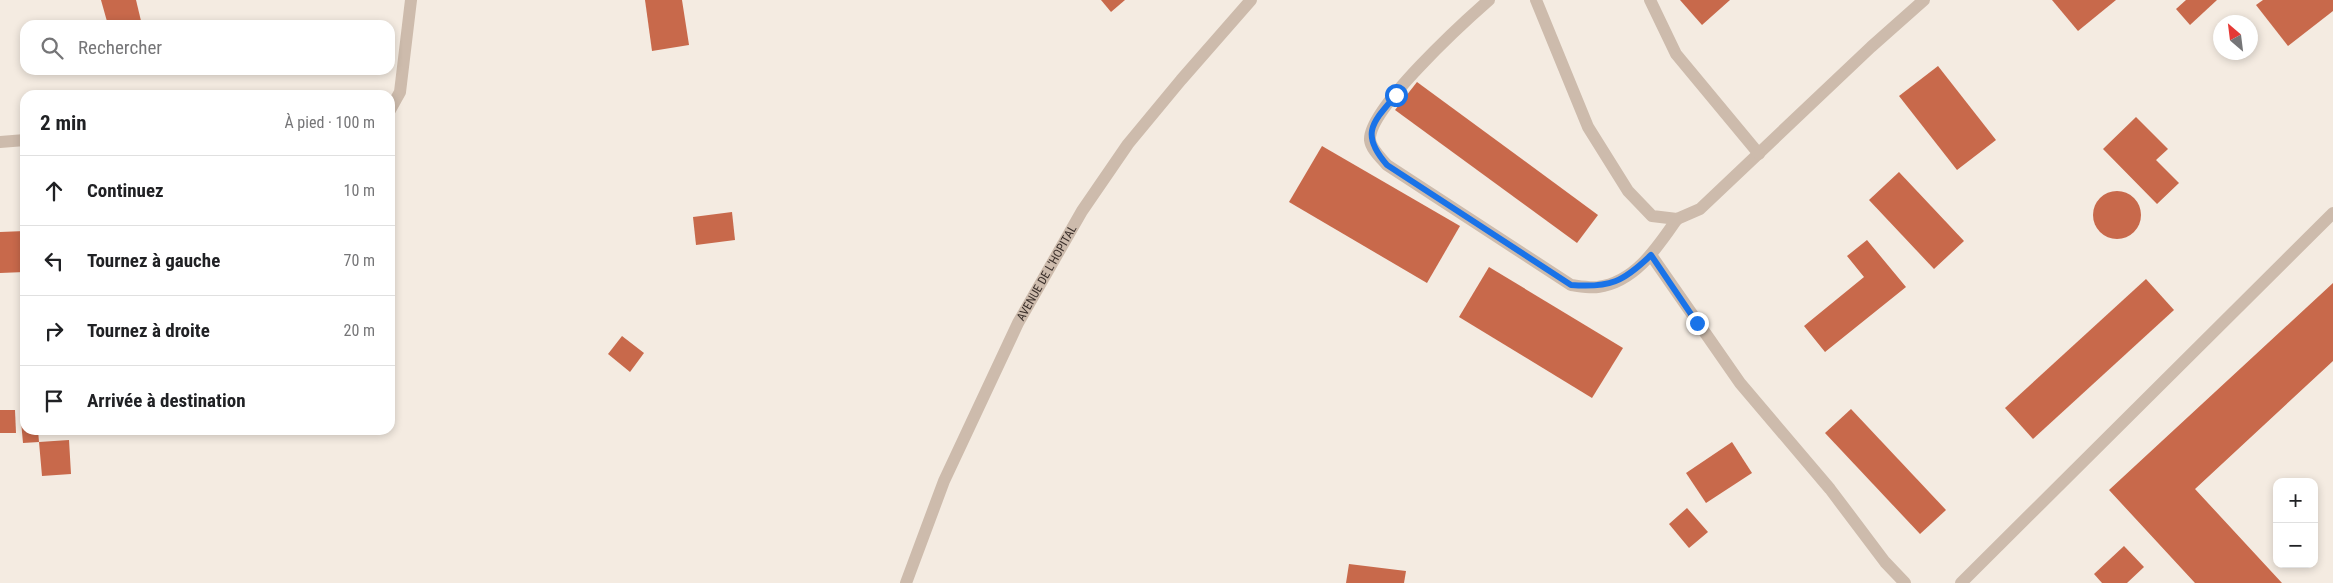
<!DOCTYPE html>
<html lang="fr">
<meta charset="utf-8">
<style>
body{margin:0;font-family:"Roboto Condensed",sans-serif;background:#f2f2f2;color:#202124}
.controls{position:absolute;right:15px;bottom:15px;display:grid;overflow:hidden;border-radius:10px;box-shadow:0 2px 8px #0003}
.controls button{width:45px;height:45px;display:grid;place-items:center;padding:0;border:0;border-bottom:1px solid #e0e0e0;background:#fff;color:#202124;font:25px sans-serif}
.compass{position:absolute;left:2213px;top:15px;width:45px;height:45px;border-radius:50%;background:#fff;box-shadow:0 2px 8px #0003;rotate:332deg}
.stop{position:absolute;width:15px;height:15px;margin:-11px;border:4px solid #1a73e8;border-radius:50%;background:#fff}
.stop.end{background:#1a73e8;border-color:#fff;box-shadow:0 1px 5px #0008}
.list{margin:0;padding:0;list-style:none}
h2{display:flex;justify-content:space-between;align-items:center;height:65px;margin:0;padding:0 20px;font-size:21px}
h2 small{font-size:16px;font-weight:400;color:#757577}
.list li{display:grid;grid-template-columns:32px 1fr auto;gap:15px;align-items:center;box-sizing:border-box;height:70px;padding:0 20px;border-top:1px solid #e0e0e0}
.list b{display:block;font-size:19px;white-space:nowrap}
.list em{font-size:16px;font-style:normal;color:#757577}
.icon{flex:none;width:28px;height:28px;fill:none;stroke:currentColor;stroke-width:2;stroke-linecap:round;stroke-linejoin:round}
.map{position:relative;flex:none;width:2333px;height:583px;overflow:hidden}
.search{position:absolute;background:#fff;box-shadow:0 2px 8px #0003;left:20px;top:20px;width:375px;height:55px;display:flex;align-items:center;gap:12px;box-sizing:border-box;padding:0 18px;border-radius:15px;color:#757577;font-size:19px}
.panel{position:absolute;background:#fff;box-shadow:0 2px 8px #0003;left:20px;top:90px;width:375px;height:345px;border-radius:15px}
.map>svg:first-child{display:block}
.building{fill:#c8694b}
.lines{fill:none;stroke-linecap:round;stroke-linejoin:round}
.minor{stroke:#cdbbac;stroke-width:12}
.route{stroke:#1a73e8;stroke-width:6}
.labels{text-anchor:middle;stroke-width:4.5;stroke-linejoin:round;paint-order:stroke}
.street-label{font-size:12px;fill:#3b302b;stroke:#fbf5ee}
</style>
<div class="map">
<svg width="2333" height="583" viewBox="0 0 2333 583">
<rect width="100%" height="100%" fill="#f4ebe1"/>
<g class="building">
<polygon points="101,0 136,0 142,25 108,25"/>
<polygon points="645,0 682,0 689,45 652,51"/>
<polygon points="1101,0 1125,0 1111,12"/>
<polygon points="1680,0 1730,0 1702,25"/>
<polygon points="2052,0 2116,0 2078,31"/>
<polygon points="2186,0 2217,0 2190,25 2176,9"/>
<polygon points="2263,0 2333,0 2333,11 2288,46 2256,5"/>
<polygon points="1938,66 1996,140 1957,170 1899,96"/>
<polygon points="1417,82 1598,215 1577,243 1395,110"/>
<polygon points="2136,117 2168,149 2156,160 2179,183 2157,204 2103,149"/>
<polygon points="1322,146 1460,226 1427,283 1289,202"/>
<polygon points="1899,172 1964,241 1934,269 1869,200"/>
<circle cx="2117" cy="215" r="24"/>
<polygon points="732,212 735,240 696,245 693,217"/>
<polygon points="25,231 25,272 0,273 0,232"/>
<polygon points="1867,240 1906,287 1825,352 1804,326 1864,277 1847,256"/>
<polygon points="1489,267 1623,348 1592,398 1459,317"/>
<polygon points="2146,279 2174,310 2033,439 2005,408"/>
<polygon points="2333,283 2333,361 2195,489 2282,583 2195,583 2109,490"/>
<polygon points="622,336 644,353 630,372 608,354"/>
<polygon points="25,409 25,430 38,430 39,442 69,440 71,474 42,476 39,442 23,443 20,410"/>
<polygon points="1851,409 1946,510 1920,534 1825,433"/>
<polygon points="0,410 15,410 16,433 0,433"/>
<polygon points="68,430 112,430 112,432 68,433"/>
<polygon points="1732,442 1752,473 1706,503 1686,473"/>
<polygon points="1687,508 1708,532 1689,548 1669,524"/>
<polygon points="2124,546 2144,567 2127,583 2102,583 2094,574"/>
<polygon points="1349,564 1406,571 1404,583 1346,583"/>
</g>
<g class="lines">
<g class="minor">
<path d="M1489,0c-24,21 -121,109 -119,140 1,9 11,18 17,25l184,120c8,1 18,3 27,2 37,-5 59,-39 79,-68"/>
<polyline points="1536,0 1588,127 1628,191 1652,216 1677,219 1700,209 1871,47 1924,0"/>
<polyline points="1650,0 1676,54 1759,154"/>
<polyline points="390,110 400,92 411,0"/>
<polyline points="0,142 25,140"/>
<polyline points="1651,255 1740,383 1830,489 1885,562 1905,583"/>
<path id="s1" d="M906,583l38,-102 74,-158 64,-112 46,-67 53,-64 70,-80"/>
<polyline points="1961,583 2333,213"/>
</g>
</g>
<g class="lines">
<path class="route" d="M1396,95c-24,28 -36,39 -9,70l184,120c39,3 52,-3 80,-30l46,68"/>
</g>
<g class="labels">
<g class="street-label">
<text dy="4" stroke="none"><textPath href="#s1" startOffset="341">AVENUE DE L'HOPITAL</textPath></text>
</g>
</g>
</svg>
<div class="controls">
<button>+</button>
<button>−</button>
</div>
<svg class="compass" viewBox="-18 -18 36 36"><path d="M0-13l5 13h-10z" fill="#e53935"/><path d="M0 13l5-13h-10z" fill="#757577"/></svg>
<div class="stop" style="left:1396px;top:95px"></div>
<div class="stop end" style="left:1697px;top:323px"></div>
<div class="search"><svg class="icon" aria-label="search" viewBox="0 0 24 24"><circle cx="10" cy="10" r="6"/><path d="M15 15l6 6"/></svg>Rechercher</div>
<section class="panel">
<h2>2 min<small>À pied · 100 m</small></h2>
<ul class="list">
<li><svg class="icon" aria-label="ahead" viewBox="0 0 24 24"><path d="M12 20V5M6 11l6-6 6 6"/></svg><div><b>Continuez</b></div><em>10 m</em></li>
<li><svg class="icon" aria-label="left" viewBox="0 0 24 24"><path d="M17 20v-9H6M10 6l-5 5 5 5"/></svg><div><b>Tournez à gauche</b></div><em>70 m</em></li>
<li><svg class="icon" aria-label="right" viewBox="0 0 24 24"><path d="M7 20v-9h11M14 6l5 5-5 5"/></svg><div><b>Tournez à droite</b></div><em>20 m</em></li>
<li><svg class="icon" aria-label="arrive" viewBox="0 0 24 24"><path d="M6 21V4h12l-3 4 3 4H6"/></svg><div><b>Arrivée à destination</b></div></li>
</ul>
</section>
</div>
